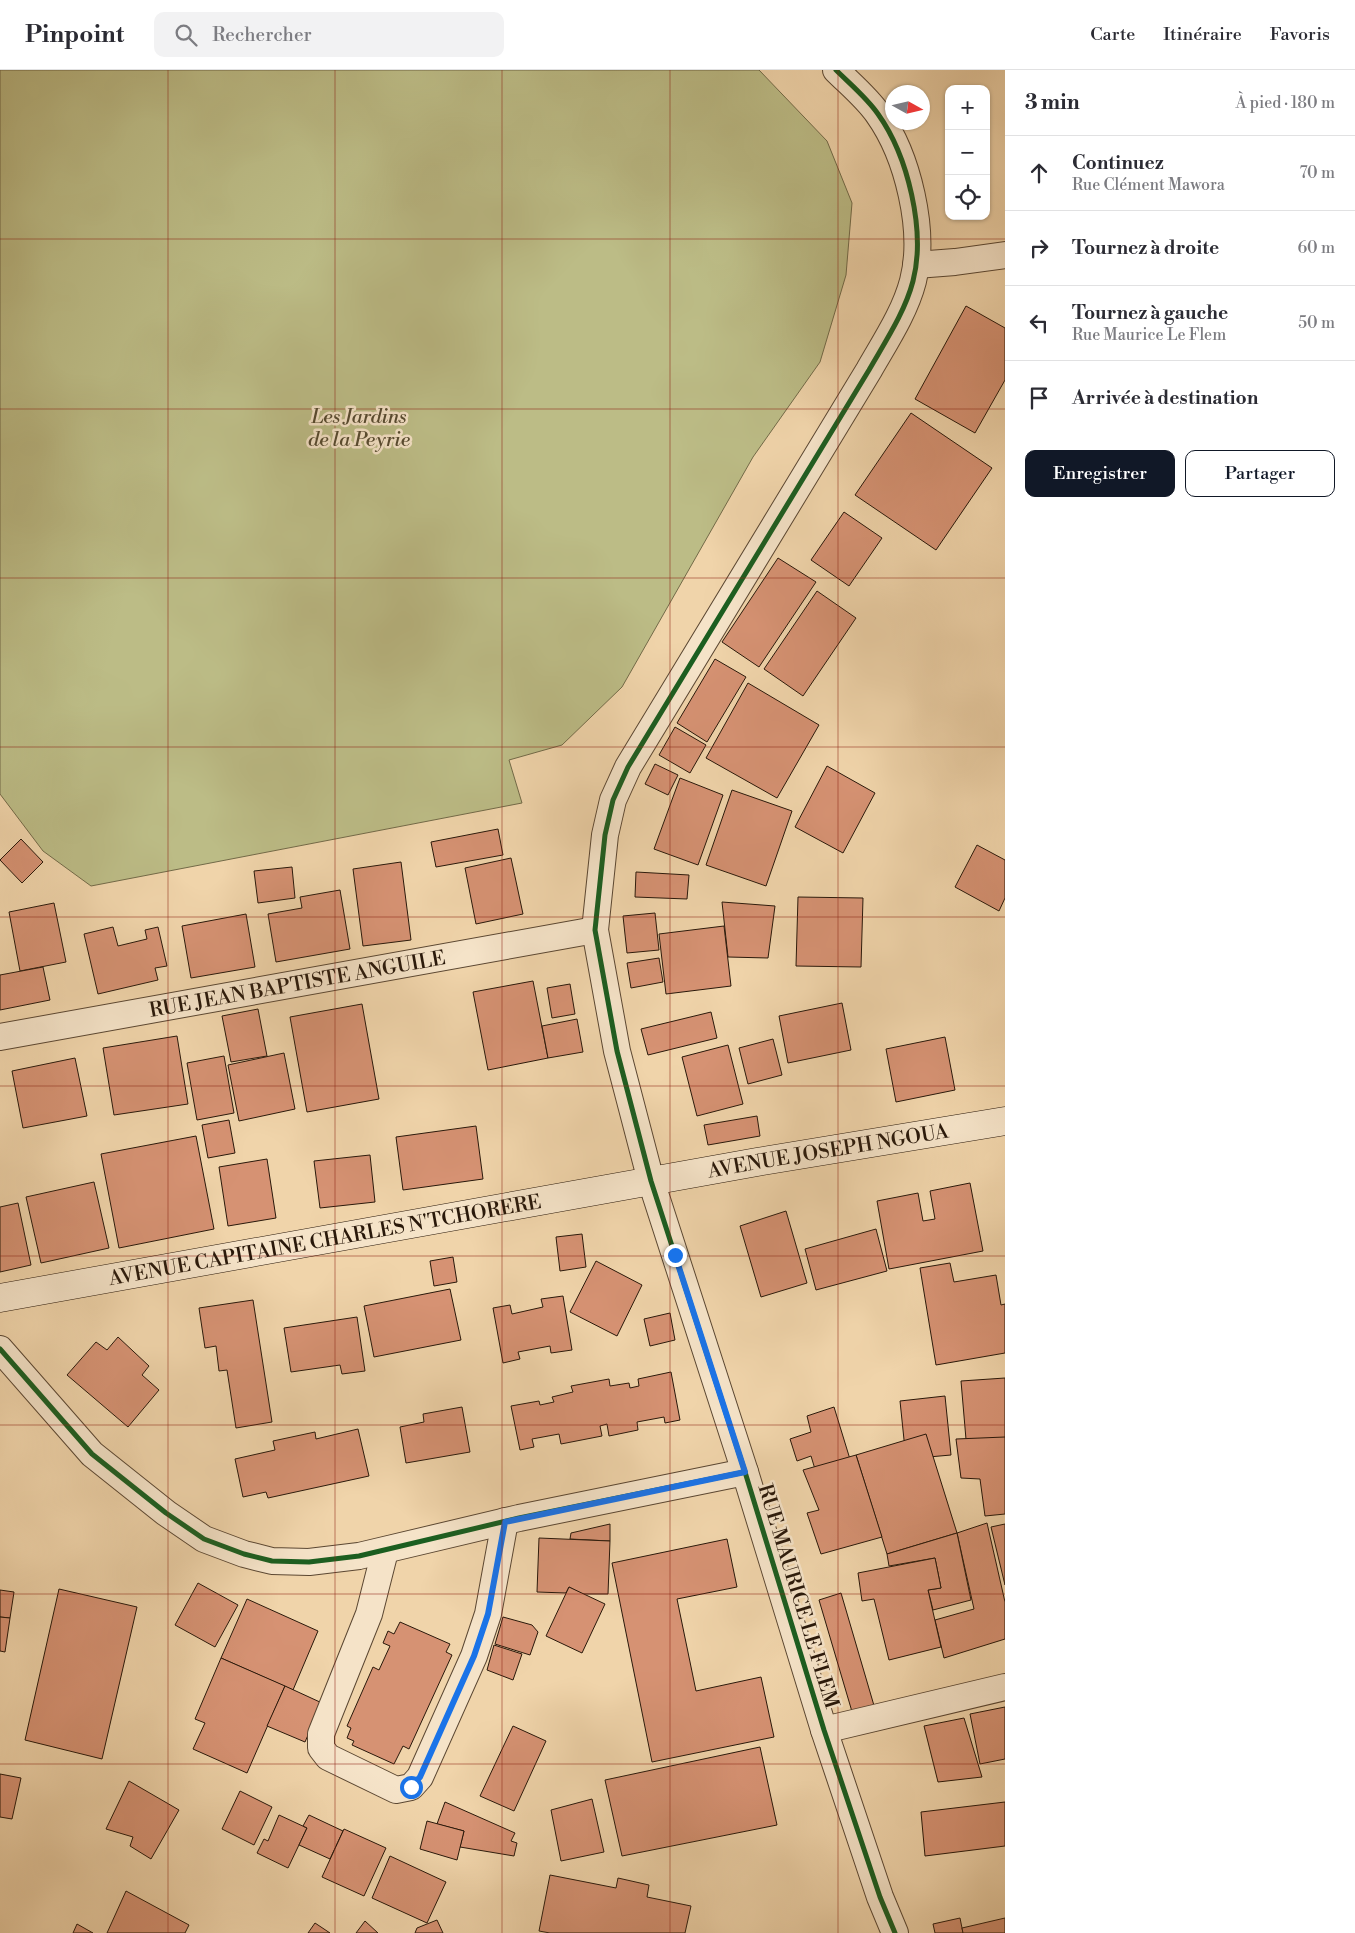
<!DOCTYPE html>
<html lang="fr">
<meta charset="utf-8">
<style>
body{margin:0;font-family:"Libre Bodoni",serif;background:#f2f2f3;color:#2b2b33}
.controls{position:absolute;right:15px;top:15px;display:grid;overflow:hidden;border-radius:10px;box-shadow:0 1px 4px #0004}
.controls button{width:45px;height:45px;display:grid;place-items:center;padding:0;border:0;border-bottom:1px solid #e1e1e2;background:#fff;color:#2b2b33;font:25px sans-serif}
.compass{position:absolute;left:885px;top:15px;width:45px;height:45px;border-radius:50%;background:#fff;box-shadow:0 1px 4px #0004;rotate:98deg}
.stop{position:absolute;width:15px;height:15px;margin:-11px;border:4px solid #1a73e8;border-radius:50%;background:#fff}
.stop.end{background:#1a73e8;border-color:#fff;box-shadow:0 1px 5px #0008}
.list{margin:0;padding:0;list-style:none}
h2{display:flex;justify-content:space-between;align-items:center;height:65px;margin:0;padding:0 20px;font-size:21px}
h2 small{font-size:16px;font-weight:400;color:#7c7c81}
.list li{display:grid;grid-template-columns:32px 1fr auto;gap:15px;align-items:center;box-sizing:border-box;height:75px;padding:0 20px;border-top:1px solid #e1e1e2}
.list b{display:block;font-size:19px;white-space:nowrap}
.list p{margin:0;font-size:16px;white-space:nowrap;color:#7c7c81}
.list em{font-size:16px;font-style:normal;color:#7c7c81}
.actions{display:flex;gap:10px;padding:15px 20px}
.actions a{flex:1;padding:11px 0;border:1px solid #111827;border-radius:10px;text-align:center;font-size:18px;color:#111827}
.actions .main{background:#111827;color:#fff}
.icon{flex:none;width:28px;height:28px;fill:none;stroke:currentColor;stroke-width:2;stroke-linecap:round;stroke-linejoin:round}
.map{position:relative;flex:none;width:1005px;height:1863px;overflow:hidden}
header{display:flex;align-items:center;gap:30px;box-sizing:border-box;height:70px;padding:0 25px;background:#fff;border-bottom:1px solid #e1e1e2}
header strong{font-size:24px}
nav{display:flex;gap:28px;margin-inline-start:auto;font-size:18px}
.search{width:350px;height:45px;background:#f2f2f3;display:flex;align-items:center;gap:12px;box-sizing:border-box;padding:0 18px;border-radius:10px;color:#7c7c81;font-size:19px}
main{display:flex}
aside{flex:1;background:#fff}
.map>svg:first-child{display:block}
.green{fill:#bcbc86;stroke:#726a48}
.building{fill:#d69273;stroke:#29180a}
.lines{fill:none;stroke-linecap:round;stroke-linejoin:round}
.street-casing{stroke:#5b4732;stroke-width:28}
.secondary-casing{stroke:#29180a;stroke-width:29}
.street{stroke:#f5e3c8;stroke-width:26}
.secondary{stroke:#f5e3c8;stroke-width:28}
.cycleway-casing{stroke:#f5e3c8;stroke-width:8}
.cycleway{stroke:#1b5e20;stroke-width:5}
.route{stroke:#1a73e8;stroke-width:6}
.grid{fill:none;stroke:#8f2418;stroke-width:1;stroke-opacity:0.55}
.labels{text-anchor:middle;stroke-width:5;stroke-linejoin:round;paint-order:stroke}
.park-label{font-size:20px;font-style:italic;fill:#55492f;stroke:#f5e3c8}
.street-label{font-size:20px;fill:#29180a;stroke:#f5e3c8}
</style>
<header>
<strong>Pinpoint</strong>
<div class="search"><svg class="icon" aria-label="search" viewBox="0 0 24 24"><circle cx="10" cy="10" r="6"/><path d="M15 15l6 6"/></svg>Rechercher</div>
<nav><a>Carte</a><a>Itinéraire</a><a>Favoris</a></nav>
</header>
<main>
<div class="map">
<svg width="1005" height="1863" viewBox="0 0 1005 1863">
<rect width="100%" height="100%" fill="#f0d4aa"/>
<filter id="stains"><feTurbulence type="fractalNoise" baseFrequency=".004" numOctaves="4"/><feColorMatrix values="0 0 0 0 .2 0 0 0 0 .09 0 0 0 0 .02 0 0 0 .5 -.17"/></filter>
<radialGradient id="worn" r=".72"><stop offset=".6" stop-color="#630" stop-opacity="0"/><stop offset="1" stop-color="#630" stop-opacity=".3"/></radialGradient>
<polygon class="green" points="0,0 759,0 827,71 852,133 846,205 820,292 753,387 622,617 562,675 509,690 522,733 91,816 43,781 0,724"/>
<g class="building">
<polygon points="966,236 1005,258 1005,310 975,363 915,329"/>
<polygon points="911,343 992,398 936,480 855,425"/>
<polygon points="844,442 882,468 849,516 811,490"/>
<polygon points="778,488 816,512 759,597 722,572"/>
<polygon points="817,521 856,548 803,626 764,599"/>
<polygon points="715,589 746,607 707,672 677,653"/>
<polygon points="748,613 819,655 777,728 706,688"/>
<polygon points="675,657 706,675 690,703 659,685"/>
<polygon points="655,694 678,705 668,725 645,714"/>
<polygon points="827,696 875,723 843,783 795,757"/>
<polygon points="680,708 723,725 698,795 654,779"/>
<polygon points="732,720 792,741 766,816 706,795"/>
<polygon points="498,759 503,785 436,797 431,772"/>
<polygon points="21,769 43,792 22,813 0,790"/>
<polygon points="977,775 1005,790 1005,828 999,841 955,817"/>
<polygon points="511,788 523,844 476,854 465,798"/>
<polygon points="401,792 411,870 363,876 353,799"/>
<polygon points="292,797 295,828 258,833 254,801"/>
<polygon points="636,802 689,805 687,829 635,827"/>
<polygon points="340,820 350,879 276,892 268,844 302,838 300,827"/>
<polygon points="798,827 863,828 861,897 796,896"/>
<polygon points="722,832 775,836 768,888 728,887"/>
<polygon points="54,833 66,892 20,901 9,842"/>
<polygon points="655,843 659,880 627,883 623,846"/>
<polygon points="246,844 255,897 191,908 182,856"/>
<polygon points="724,856 731,916 666,924 659,864"/>
<polygon points="113,857 118,876 147,869 145,860 158,857 167,896 155,898 158,910 98,924 84,864"/>
<polygon points="659,888 663,912 631,918 627,893"/>
<polygon points="43,897 50,930 0,940 0,905"/>
<polygon points="533,911 548,988 488,1000 473,922"/>
<polygon points="570,914 575,944 552,948 547,918"/>
<polygon points="842,933 851,980 788,993 779,946"/>
<polygon points="362,934 379,1029 307,1042 290,947"/>
<polygon points="258,939 267,986 231,992 222,946"/>
<polygon points="711,942 717,968 648,985 641,959"/>
<polygon points="577,949 583,982 548,988 542,956"/>
<polygon points="177,966 188,1034 114,1045 103,978"/>
<polygon points="945,967 955,1020 896,1032 886,979"/>
<polygon points="773,969 782,1005 748,1014 739,978"/>
<polygon points="728,975 743,1034 697,1046 682,987"/>
<polygon points="284,983 295,1039 239,1051 228,995"/>
<polygon points="224,986 234,1043 197,1050 187,993"/>
<polygon points="75,988 87,1046 23,1058 12,1001"/>
<polygon points="757,1046 760,1066 708,1075 704,1055"/>
<polygon points="229,1050 235,1083 208,1088 202,1055"/>
<polygon points="476,1056 483,1109 403,1120 396,1067"/>
<polygon points="196,1066 214,1159 119,1178 101,1084"/>
<polygon points="370,1085 375,1132 320,1138 314,1091"/>
<polygon points="267,1089 276,1148 228,1156 219,1097"/>
<polygon points="94,1112 109,1178 41,1193 26,1127"/>
<polygon points="970,1113 983,1181 889,1199 877,1131 918,1123 923,1151 935,1149 930,1121"/>
<polygon points="18,1133 31,1195 0,1202 0,1137"/>
<polygon points="786,1141 807,1213 761,1227 740,1156"/>
<polygon points="876,1159 887,1201 816,1220 805,1179"/>
<polygon points="582,1164 586,1197 560,1201 556,1167"/>
<polygon points="453,1187 457,1212 434,1216 430,1191"/>
<polygon points="596,1191 642,1215 617,1266 570,1242"/>
<polygon points="950,1193 954,1212 996,1205 1001,1235 1005,1234 1005,1283 936,1295 920,1198"/>
<polygon points="450,1219 461,1270 374,1287 364,1236"/>
<polygon points="563,1226 572,1280 551,1283 550,1276 518,1282 520,1289 503,1293 493,1238 510,1235 512,1244 543,1237 541,1229"/>
<polygon points="253,1230 272,1352 236,1358 227,1300 219,1301 216,1276 205,1278 199,1238"/>
<polygon points="670,1243 675,1270 650,1276 644,1249"/>
<polygon points="357,1247 365,1301 342,1304 340,1295 291,1302 284,1258"/>
<polygon points="118,1267 149,1296 142,1305 159,1320 128,1357 67,1305 96,1272 107,1280"/>
<polygon points="671,1302 680,1350 665,1353 664,1347 637,1352 638,1360 609,1366 607,1354 600,1356 602,1366 561,1374 559,1364 532,1369 534,1377 520,1380 511,1336 539,1331 540,1335 554,1332 552,1327 573,1322 571,1316 609,1309 610,1316 629,1313 630,1318 639,1316 638,1309"/>
<polygon points="1005,1308 1005,1378 967,1381 961,1311"/>
<polygon points="945,1326 951,1385 906,1389 900,1331"/>
<polygon points="462,1337 470,1382 406,1393 400,1357 424,1352 423,1344"/>
<polygon points="834,1337 853,1399 818,1409 811,1386 797,1391 790,1369 811,1362 807,1346"/>
<polygon points="358,1359 369,1406 268,1428 266,1422 243,1427 235,1389 275,1380 273,1371 315,1362 316,1369"/>
<polygon points="926,1364 957,1463 887,1484 856,1385"/>
<polygon points="1005,1367 1005,1444 985,1446 980,1409 961,1408 956,1369"/>
<polygon points="856,1385 882,1467 821,1484 807,1443 819,1440 803,1400"/>
<polygon points="987,1453 1005,1532 1005,1569 944,1588 935,1550 974,1539 957,1463"/>
<polygon points="610,1454 610,1471 570,1469 571,1463"/>
<polygon points="1005,1454 1005,1515 991,1457"/>
<polygon points="957,1463 971,1530 933,1540 928,1520 941,1518 935,1488 889,1496 887,1484"/>
<polygon points="539,1468 610,1471 608,1524 582,1524 569,1517 566,1523 537,1522"/>
<polygon points="727,1469 737,1517 677,1529 696,1621 761,1607 774,1667 652,1692 612,1493"/>
<polygon points="935,1488 941,1518 928,1520 941,1577 889,1590 874,1529 862,1531 858,1503"/>
<polygon points="198,1513 238,1535 215,1577 175,1555"/>
<polygon points="569,1517 605,1534 582,1583 546,1566"/>
<polygon points="59,1519 137,1537 102,1689 25,1670"/>
<polygon points="0,1520 14,1522 10,1548 0,1547"/>
<polygon points="841,1523 875,1639 853,1645 819,1530"/>
<polygon points="247,1529 318,1561 293,1620 221,1588"/>
<polygon points="0,1547 10,1548 5,1582 0,1581"/>
<polygon points="503,1547 532,1555 538,1562 530,1585 495,1574"/>
<polygon points="400,1552 450,1574 446,1582 452,1585 409,1679 403,1676 394,1694 352,1675 354,1671 347,1668 351,1658 347,1656 373,1597 379,1600 390,1576 383,1573 388,1561 394,1564"/>
<polygon points="494,1575 522,1584 513,1610 487,1600"/>
<polygon points="221,1588 285,1616 247,1703 193,1679 205,1653 195,1649"/>
<polygon points="285,1616 322,1633 305,1672 267,1656"/>
<polygon points="1005,1637 1005,1689 980,1694 970,1644"/>
<polygon points="964,1648 982,1707 938,1712 924,1656"/>
<polygon points="513,1656 546,1671 514,1741 480,1726"/>
<polygon points="760,1677 777,1755 622,1786 605,1710"/>
<polygon points="0,1704 21,1708 12,1749 0,1747"/>
<polygon points="129,1711 179,1740 151,1789 130,1776 133,1767 106,1759"/>
<polygon points="240,1721 272,1737 254,1775 222,1759"/>
<polygon points="592,1729 604,1782 561,1791 551,1740"/>
<polygon points="445,1732 515,1763 511,1771 517,1773 514,1786 460,1777 464,1761 437,1754"/>
<polygon points="1005,1732 1005,1776 925,1786 921,1742"/>
<polygon points="279,1745 307,1758 288,1798 257,1783 264,1769 268,1771"/>
<polygon points="309,1745 343,1761 330,1789 299,1775 307,1758 303,1756"/>
<polygon points="427,1751 464,1761 457,1790 420,1779"/>
<polygon points="344,1759 386,1778 364,1826 322,1807"/>
<polygon points="390,1786 446,1812 427,1853 372,1828"/>
<polygon points="550,1805 616,1818 618,1808 649,1815 647,1827 691,1836 685,1863 550,1863 539,1861"/>
<polygon points="126,1821 189,1855 185,1863 107,1863"/>
<polygon points="960,1848 963,1863 935,1863 933,1854"/>
<polygon points="1005,1848 1005,1863 963,1863 962,1858"/>
<polygon points="437,1850 443,1863 415,1863 417,1858"/>
<polygon points="365,1851 378,1863 356,1863"/>
<polygon points="315,1853 330,1863 308,1863"/>
<polygon points="77,1854 93,1863 73,1863"/>
</g>
<g class="lines">
<defs>
<g id="street">
<path d="M836,0c14,14 31,28 42,44 30,42 48,117 35,167 -8,31 -28,61 -44,89l-241,397 -15,33 -8,35 -10,95 22,121 34,130 94,291 79,258 56,167 15,36"/>
<polyline points="916,195 955,192 1005,185"/>
<path id="s1" d="M0,967l595,-107"/>
<polyline points="0,1279 92,1384 166,1443 204,1469 244,1484 272,1491 309,1492 359,1486 519,1448 745,1402"/>
<polyline points="385,1481 369,1544 321,1664 321,1678 328,1687 396,1720 411,1717 420,1707 474,1586 488,1544 505,1451"/>
<polyline points="824,1660 1005,1617"/>
</g>
<g id="secondary">
<path id="s2" d="M0,1228l757,-136 248,-41"/>
</g>
</defs>
<use href="#street" class="street-casing"/>
<use href="#secondary" class="secondary-casing"/>
<use href="#street" class="street"/>
<use href="#secondary" class="secondary"/>
<defs>
<g id="cycleway">
<path d="M836,0c14,14 31,28 42,44 30,42 48,117 35,167 -8,31 -28,61 -44,89l-241,397 -15,33 -8,35 -10,95 22,121 34,130 94,291 79,258 56,167 15,36"/>
<polyline points="0,1279 92,1384 166,1443 204,1469 244,1484 272,1491 309,1492 359,1486 519,1448 745,1402"/>
</g>
</defs>
<use href="#cycleway" class="cycleway-casing"/>
<use href="#cycleway" class="cycleway"/>
</g>
<g class="lines">
<polyline class="route" points="411,1717 420,1707 474,1586 488,1544 505,1452 745,1402 675,1185"/>
</g>
<path class="grid" d="M168,0v1863M335,0v1863M502,0v1863M670,0v1863M838,0v1863M0,169h1005M0,339h1005M0,508h1005M0,677h1005M0,847h1005M0,1016h1005M0,1186h1005M0,1355h1005M0,1524h1005M0,1694h1005"/>
<g class="labels">
<g class="park-label">
<text x="359" y="353">Les Jardins<tspan x="359" dy="23">de la Peyrie</tspan></text>
</g>
<g class="street-label">
<text dy="7" stroke="none"><textPath href="#s1" startOffset="302">RUE JEAN BAPTISTE ANGUILE</textPath></text>
<text dy="7" stroke="none"><textPath href="#s2" startOffset="841">AVENUE JOSEPH NGOUA</textPath></text>
<text dy="7" stroke="none"><textPath href="#s2" startOffset="330">AVENUE CAPITAINE CHARLES N'TCHORERE</textPath></text>
<text transform="translate(799 1526) rotate(73)" y="7">RUE MAURICE LE FLEM</text>
</g>
</g>
<rect width="100%" height="100%" filter="url(#stains)"/>
<rect width="100%" height="100%" fill="url(#worn)"/>
</svg>
<div class="controls">
<button>+</button>
<button>−</button>
<button><svg class="icon" aria-label="locate" viewBox="0 0 24 24"><circle cx="12" cy="12" r="6"/><path d="M12 2v4M12 18v4M2 12h4M18 12h4"/></svg></button>
</div>
<svg class="compass" viewBox="-18 -18 36 36"><path d="M0-13l5 13h-10z" fill="#e53935"/><path d="M0 13l5-13h-10z" fill="#7c7c81"/></svg>
<div class="stop" style="left:411px;top:1717px"></div>
<div class="stop end" style="left:675px;top:1185px"></div>
</div>
<aside>
<h2>3 min<small>À pied · 180 m</small></h2>
<ul class="list">
<li><svg class="icon" aria-label="ahead" viewBox="0 0 24 24"><path d="M12 20V5M6 11l6-6 6 6"/></svg><div><b>Continuez</b><p>Rue Clément Mawora</p></div><em>70 m</em></li>
<li><svg class="icon" aria-label="right" viewBox="0 0 24 24"><path d="M7 20v-9h11M14 6l5 5-5 5"/></svg><div><b>Tournez à droite</b></div><em>60 m</em></li>
<li><svg class="icon" aria-label="left" viewBox="0 0 24 24"><path d="M17 20v-9H6M10 6l-5 5 5 5"/></svg><div><b>Tournez à gauche</b><p>Rue Maurice Le Flem</p></div><em>50 m</em></li>
<li><svg class="icon" aria-label="arrive" viewBox="0 0 24 24"><path d="M6 21V4h12l-3 4 3 4H6"/></svg><div><b>Arrivée à destination</b></div></li>
</ul>
<div class="actions"><a class="main">Enregistrer</a><a>Partager</a></div>
</aside>
</main>
